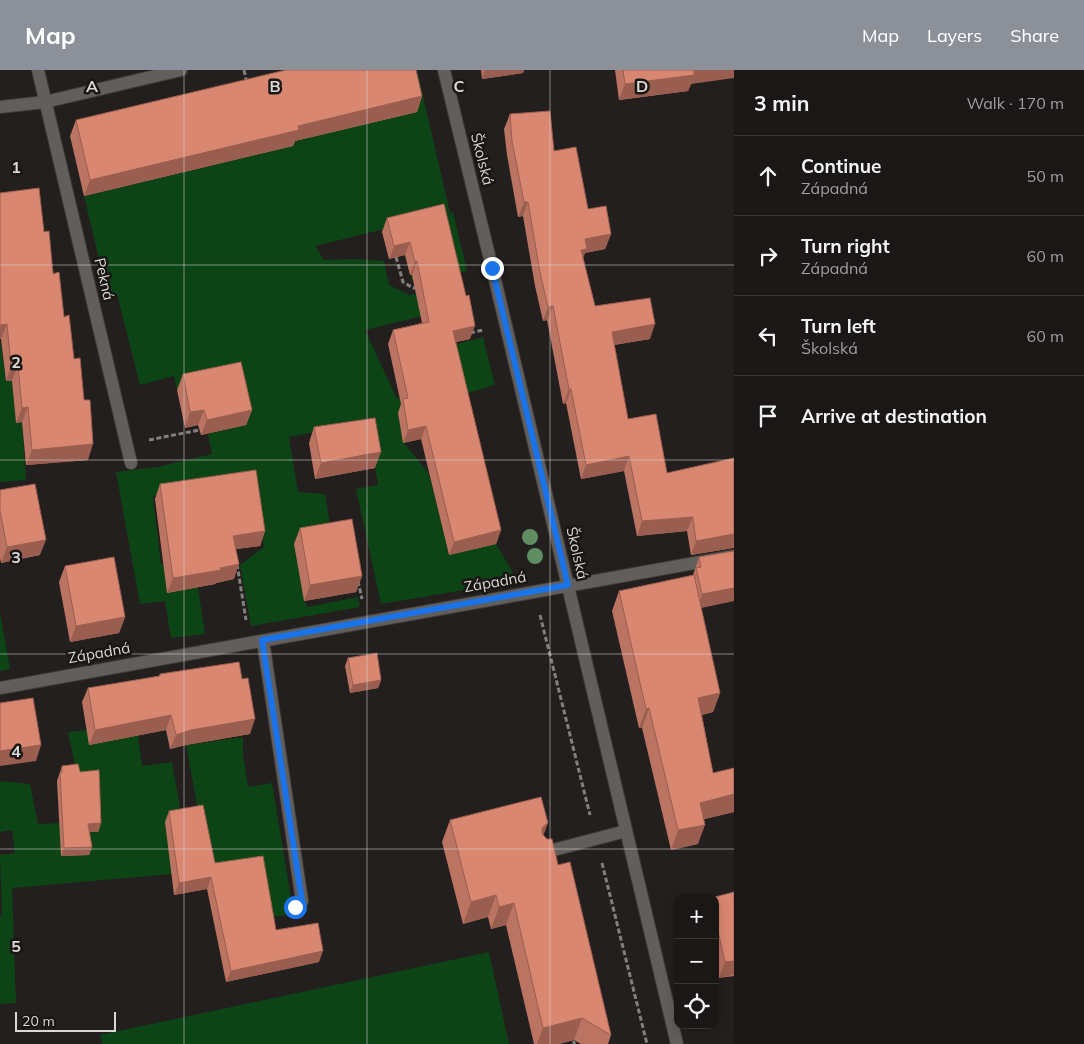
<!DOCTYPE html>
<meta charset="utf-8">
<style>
body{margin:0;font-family:Mulish,sans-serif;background:#272423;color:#f1f3f6}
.controls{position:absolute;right:15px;bottom:15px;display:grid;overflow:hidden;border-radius:10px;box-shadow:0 2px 12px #0003}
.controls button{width:45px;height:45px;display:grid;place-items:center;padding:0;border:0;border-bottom:1px solid #383635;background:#1a1716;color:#f1f3f6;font:25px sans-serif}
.scale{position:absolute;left:15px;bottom:12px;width:101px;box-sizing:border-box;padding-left:5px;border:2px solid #dbd9d7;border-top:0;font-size:14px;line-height:18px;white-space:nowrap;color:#dbd9d7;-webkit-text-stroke:4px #191614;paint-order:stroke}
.stop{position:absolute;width:15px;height:15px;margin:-11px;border:4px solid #1a73e8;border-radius:50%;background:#fff}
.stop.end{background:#1a73e8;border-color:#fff;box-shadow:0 1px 5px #0008}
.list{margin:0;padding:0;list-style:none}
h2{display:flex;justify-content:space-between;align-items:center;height:65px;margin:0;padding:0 20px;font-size:21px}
h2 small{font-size:16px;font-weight:400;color:#9f9fa1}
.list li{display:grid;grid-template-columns:32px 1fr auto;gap:15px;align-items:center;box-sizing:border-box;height:80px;padding:0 20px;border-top:1px solid #383635}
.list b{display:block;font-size:19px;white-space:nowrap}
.list p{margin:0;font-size:16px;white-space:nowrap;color:#9f9fa1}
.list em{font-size:16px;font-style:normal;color:#9f9fa1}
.icon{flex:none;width:28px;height:28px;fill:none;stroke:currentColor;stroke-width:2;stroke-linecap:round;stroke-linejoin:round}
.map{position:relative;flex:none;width:734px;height:974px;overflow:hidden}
header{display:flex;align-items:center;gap:30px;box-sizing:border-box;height:70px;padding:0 25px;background:#8c9099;color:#fff}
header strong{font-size:24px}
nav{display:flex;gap:28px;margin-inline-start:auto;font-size:18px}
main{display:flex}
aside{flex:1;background:#1a1716}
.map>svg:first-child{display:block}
.green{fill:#0d4416}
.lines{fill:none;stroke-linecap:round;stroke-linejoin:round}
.service-casing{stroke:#3e3b3a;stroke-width:14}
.minor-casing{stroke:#3e3b3a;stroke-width:14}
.path{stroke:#827f7e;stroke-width:3;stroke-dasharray:5 2.5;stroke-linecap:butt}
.service{stroke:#625e5c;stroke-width:12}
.minor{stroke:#625e5c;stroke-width:12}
.tree{fill:#608d61}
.wall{fill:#bb7461}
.shaded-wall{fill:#995e4f}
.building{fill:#da8771;stroke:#995e4f}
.route{stroke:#1a73e8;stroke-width:6}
.grid{fill:none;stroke:#dbd9d7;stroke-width:1;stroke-opacity:0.55}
.labels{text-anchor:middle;stroke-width:5;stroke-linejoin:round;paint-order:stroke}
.street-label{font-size:15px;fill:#dbd9d7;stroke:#191614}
.grid-label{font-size:16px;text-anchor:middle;font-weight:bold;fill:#dbd9d7;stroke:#191614;stroke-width:5;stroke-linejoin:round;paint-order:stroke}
</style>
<header>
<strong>Map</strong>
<nav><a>Map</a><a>Layers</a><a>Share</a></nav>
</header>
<main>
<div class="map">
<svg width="734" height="974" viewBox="0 0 734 974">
<rect width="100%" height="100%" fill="#231f1e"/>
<g class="green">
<polygon points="407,0 417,0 450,143 315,176 324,190 357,189 384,191 389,215 409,225 425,222 430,244 365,260 397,329 464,315 454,275 483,267 495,315 398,343 404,373 429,404 449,485 496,474 518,511 381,534 356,419 378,415 369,363 329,359 289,367 298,422 325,424 332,467 304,530 307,537 358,527 360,537 251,556 240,495 264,477 254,412 153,426 161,494 196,505 205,564 171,568 165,531 140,534 116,402 158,397 212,384 208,364 246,355 235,308 177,320 174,306 140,315 117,224 108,226 84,126 210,96 292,71"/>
<polygon points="453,142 467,201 414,213 410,205 451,196 439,148"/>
<polygon points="0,269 6,311 12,311 16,353 22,352 26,410 0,412"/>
<polygon points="0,543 10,599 0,601"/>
<polygon points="87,660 138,665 142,696 172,692 182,749 199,746 186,675 243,667 243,684 248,717 272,713 292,834 287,845 272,847 172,804 12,818 16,933 0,934 0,846 2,845 0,785 15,783 12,760 0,762 0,711 30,714 38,754 60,753 78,710 68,662"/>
<polygon points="489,882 509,974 102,974 100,965"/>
</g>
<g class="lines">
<defs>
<g id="service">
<polyline points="263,571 302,831 295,837"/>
<polyline points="542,783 626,761"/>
</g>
<g id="minor">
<polyline points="38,0 131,393"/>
<polyline points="444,0 496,214 677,974"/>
<polyline points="0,37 45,32 181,0"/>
<polyline points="0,618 734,486"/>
</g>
</defs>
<use href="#service" class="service-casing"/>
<use href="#minor" class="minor-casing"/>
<g class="path">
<polyline points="244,0 247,13"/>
<polyline points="396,187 403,212 413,218 417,217"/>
<polyline points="470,263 483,260"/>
<polyline points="149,370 199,360"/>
<polyline points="237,494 246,550"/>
<polyline points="358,511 362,529"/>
<polyline points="540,545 590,745"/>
<polyline points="602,793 647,974"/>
<polyline points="573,971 575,974"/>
</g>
<use href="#service" class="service"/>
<use href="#minor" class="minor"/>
</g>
<g class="tree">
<circle cx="530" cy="467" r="8"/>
<circle cx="535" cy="486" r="8"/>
</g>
<g class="wall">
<polygon points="481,0 524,0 523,3 482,9"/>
<polygon points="615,0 734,0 691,14 688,21 619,30"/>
<polygon points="422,26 417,42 295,71 293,76 84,126 70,66 76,50"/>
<polygon points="510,44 554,81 588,139 611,164 605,179 585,183 583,188 595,236 650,269 614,275 628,349 667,403 734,388 734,478 733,478 691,485 687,461 637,466 624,401 581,409 566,333 563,334 547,250 543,251 535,216 523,146 518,147 507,85 504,59"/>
<polygon points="0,123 44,162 64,247 88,390 26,395 22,352 16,353 12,311 6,311 1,269 0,269"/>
<polygon points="444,134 470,269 456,272 501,460 496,474 449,485 421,369 403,373 398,343 401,334 388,274 393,260 422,253 412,205 410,205 405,185 389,189 382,162 387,148"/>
<polygon points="183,304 252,340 246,355 201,365 198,355 185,358 177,320"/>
<polygon points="314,357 375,398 315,409 309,373"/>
<polygon points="160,414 265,461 260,476 236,479 234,509 216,513 215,514 167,523 155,429"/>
<polygon points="0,420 40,485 1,493 0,488"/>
<polygon points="300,458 362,506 356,522 304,531 294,474"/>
<polygon points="734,481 701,538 720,623 713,642 702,645 713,703 734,698 734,742 704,749 698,774 671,780 642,658 639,658 612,541 619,521 693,505 699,487"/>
<polygon points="65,496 125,547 119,563 70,572 59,512"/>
<polygon points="348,588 381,610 378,618 350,623 345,596"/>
<polygon points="160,604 250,664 186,675 170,679 166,660 89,675 82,632 88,618 159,606"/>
<polygon points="62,696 80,702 101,753 98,762 89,762 92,777 89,785 61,786 57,711"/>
<polygon points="169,741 215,793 276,860 319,892 226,912 207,819 174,825 165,752"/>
<polygon points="450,750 544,765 558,795 611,965 608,974 581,974 574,970 559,974 534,974 506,855 491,859 488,847 463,854 442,772"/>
<polygon points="734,822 734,906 719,908 715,891 715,828"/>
</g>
<g class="shaded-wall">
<polygon points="485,0 524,0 523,3 482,9"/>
<polygon points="693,0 734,0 734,8 691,14 688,21 619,30 625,14"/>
<polygon points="422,26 417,42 295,71 293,76 84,126 90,110 298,56"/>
<polygon points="524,132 528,132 523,146 518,147"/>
<polygon points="611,164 605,179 585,183 581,193 576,194 585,169"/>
<polygon points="410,172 405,185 389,189 394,176"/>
<polygon points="417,191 412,205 410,205 415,192"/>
<polygon points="553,236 547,250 543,251 548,237"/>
<polygon points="7,254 1,269 0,269 0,255"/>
<polygon points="655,254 650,269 607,276 612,262"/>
<polygon points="475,256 470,269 448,274 453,261"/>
<polygon points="18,295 12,311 6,311 11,296"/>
<polygon points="569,319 571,319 566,333 563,334"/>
<polygon points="28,337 22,352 16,353 22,338"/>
<polygon points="204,340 198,355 185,358 190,342"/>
<polygon points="252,340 246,355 201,365 207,350"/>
<polygon points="426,356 421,369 403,373 408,360"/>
<polygon points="93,374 88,390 26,395 32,380"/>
<polygon points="381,382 375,398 315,409 321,393"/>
<polygon points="629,386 624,401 581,409 586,395"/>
<polygon points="693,447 687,461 637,466 642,451"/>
<polygon points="501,460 496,474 449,485 454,472"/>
<polygon points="265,461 260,476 228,480 233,466"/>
<polygon points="734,464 734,474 733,478 691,485 696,471"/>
<polygon points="46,470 40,485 1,493 7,477"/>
<polygon points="239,494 234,509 216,513 215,514 167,523 173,508"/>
<polygon points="362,506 356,522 304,531 310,515"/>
<polygon points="734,518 734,531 697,539 702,524"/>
<polygon points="125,547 119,563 70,572 76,556"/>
<polygon points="381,610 378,618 350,623 353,615"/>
<polygon points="720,623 713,642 691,647 698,628"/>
<polygon points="649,638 642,658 639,658 646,639"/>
<polygon points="171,645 166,660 89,675 95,660"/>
<polygon points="255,649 250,664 186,675 170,679 176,665 191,660"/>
<polygon points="41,675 36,691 0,696 0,681"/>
<polygon points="734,724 734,742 693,752 700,733"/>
<polygon points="101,753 98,762 85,762 88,754"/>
<polygon points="548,753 540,775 542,758"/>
<polygon points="705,755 698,774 671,780 678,760"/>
<polygon points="92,777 89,785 61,786 64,778"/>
<polygon points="211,807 207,819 174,825 179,813"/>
<polygon points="496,825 488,847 463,854 471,832"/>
<polygon points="514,833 506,855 491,859 499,837"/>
<polygon points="323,881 319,892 226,912 231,901"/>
<polygon points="734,891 734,905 719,908 725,892"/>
<polygon points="582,948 574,970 559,974 537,974 543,958"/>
</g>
<g class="building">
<polygon points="286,0 416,0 422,26 298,56 299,60 90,110 76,50"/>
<polygon points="623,0 694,0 694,5 625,14"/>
<polygon points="550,41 554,81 576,77 588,139 606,136 611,164 585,169 587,179 581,180 595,236 650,228 655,254 612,262 628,349 656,344 667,403 734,388 734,464 696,471 693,447 642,451 629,386 586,395 571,319 569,319 553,236 548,237 540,202 528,132 524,132 512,71 510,44"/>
<polygon points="39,118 44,162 49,161 53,204 59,202 64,247 69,245 74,289 80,288 84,330 90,330 93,374 32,380 28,337 22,338 18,295 11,296 7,254 0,255 0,123"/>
<polygon points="444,134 466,226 469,225 475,256 453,261 501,460 454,472 426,356 408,360 403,329 408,328 393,260 429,252 417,191 415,192 410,172 394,176 387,148"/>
<polygon points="241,292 252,340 207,350 204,340 190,342 183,304"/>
<polygon points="375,348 381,382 321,393 314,357"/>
<polygon points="256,400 265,461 233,466 239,494 220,498 221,500 173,508 160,414"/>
<polygon points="35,414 46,470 7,477 0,440 0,420"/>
<polygon points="352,449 362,506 310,515 300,458"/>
<polygon points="734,481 734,518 702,524 696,498 701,497 699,487"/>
<polygon points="114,487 125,547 76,556 65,496"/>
<polygon points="694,505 720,623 698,628 713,703 734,698 734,724 700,733 705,755 678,760 649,638 646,639 619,521"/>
<polygon points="377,583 381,610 353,615 348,588"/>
<polygon points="239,592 242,609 248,608 255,649 191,660 176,665 171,645 95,660 88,618 160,606 160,604"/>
<polygon points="33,628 41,675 0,681 0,633"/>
<polygon points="78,694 80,702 99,700 101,753 88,754 92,777 64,778 60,703 62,702 62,696"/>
<polygon points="541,727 548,753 542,758 542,764 547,769 552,769 558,795 570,792 611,965 582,948 543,958 514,833 499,837 496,825 471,832 450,750"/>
<polygon points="203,735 215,793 263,786 276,860 318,853 323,881 231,901 211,807 179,813 169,741"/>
<polygon points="734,822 734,891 725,892 715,848 715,828 711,828"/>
</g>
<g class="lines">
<polyline class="route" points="295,837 302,831 262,570 568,515 492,198"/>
</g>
<path class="grid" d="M184,0v974M367,0v974M550,0v974M0,195h734M0,390h734M0,584h734M0,779h734"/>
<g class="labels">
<g class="street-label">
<text transform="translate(482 89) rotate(76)" y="5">Školská</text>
<text transform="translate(104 209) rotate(77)" y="5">Pekná</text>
<text transform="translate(577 483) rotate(77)" y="5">Školská</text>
<text transform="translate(495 512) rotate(-10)" y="5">Západná</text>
<text transform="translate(99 583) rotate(-10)" y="5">Západná</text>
</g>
</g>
<g class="grid-label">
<text x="92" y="22">A</text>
<text x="275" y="22">B</text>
<text x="459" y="22">C</text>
<text x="642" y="22">D</text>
<text x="16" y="103">1</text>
<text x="16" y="298">2</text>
<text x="16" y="493">3</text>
<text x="16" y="687">4</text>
<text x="16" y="882">5</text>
</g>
</svg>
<div class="controls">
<button>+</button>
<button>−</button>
<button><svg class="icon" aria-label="locate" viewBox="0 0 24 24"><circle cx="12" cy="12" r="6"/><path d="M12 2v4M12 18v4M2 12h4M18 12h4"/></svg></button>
</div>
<div class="scale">20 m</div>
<div class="stop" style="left:295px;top:837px"></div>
<div class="stop end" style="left:492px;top:198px"></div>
</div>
<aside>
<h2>3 min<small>Walk · 170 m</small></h2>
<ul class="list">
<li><svg class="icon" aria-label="ahead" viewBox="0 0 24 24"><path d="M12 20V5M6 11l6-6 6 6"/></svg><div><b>Continue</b><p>Západná</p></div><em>50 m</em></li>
<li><svg class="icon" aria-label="right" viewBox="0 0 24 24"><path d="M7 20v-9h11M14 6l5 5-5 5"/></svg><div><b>Turn right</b><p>Západná</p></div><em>60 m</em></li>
<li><svg class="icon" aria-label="left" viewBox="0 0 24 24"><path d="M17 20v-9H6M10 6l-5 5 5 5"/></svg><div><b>Turn left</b><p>Školská</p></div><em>60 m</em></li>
<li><svg class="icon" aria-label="arrive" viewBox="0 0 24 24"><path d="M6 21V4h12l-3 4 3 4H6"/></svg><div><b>Arrive at destination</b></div></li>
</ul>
</aside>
</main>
